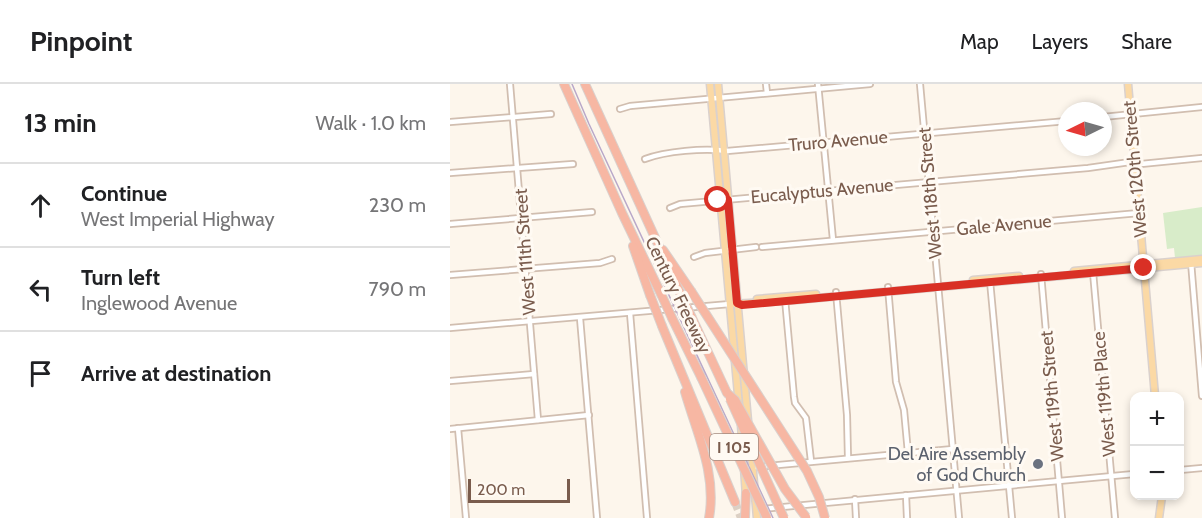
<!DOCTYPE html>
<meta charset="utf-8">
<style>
body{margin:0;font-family:Cabin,sans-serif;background:#f6f6f6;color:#202124}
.controls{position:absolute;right:18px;bottom:18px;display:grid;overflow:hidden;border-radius:12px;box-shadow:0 3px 9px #0003}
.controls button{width:54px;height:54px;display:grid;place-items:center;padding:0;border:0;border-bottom:2px solid #e0e0e0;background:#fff;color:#202124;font:30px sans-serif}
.compass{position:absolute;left:608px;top:18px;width:54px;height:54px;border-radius:50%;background:#fff;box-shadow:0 3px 9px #0003;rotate:265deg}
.scale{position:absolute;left:18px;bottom:15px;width:102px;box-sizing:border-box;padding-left:6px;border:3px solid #7a5c4d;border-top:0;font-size:16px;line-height:21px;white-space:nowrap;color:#7a5c4d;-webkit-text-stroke:4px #fffaf3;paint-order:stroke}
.stop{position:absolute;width:18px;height:18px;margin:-14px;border:4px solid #d93025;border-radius:50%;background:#fff}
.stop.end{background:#d93025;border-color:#fff;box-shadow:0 2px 6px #0008}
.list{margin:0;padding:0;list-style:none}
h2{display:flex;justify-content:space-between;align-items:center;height:78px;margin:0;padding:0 24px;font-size:26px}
h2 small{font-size:20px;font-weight:400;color:#757577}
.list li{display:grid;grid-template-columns:39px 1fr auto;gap:18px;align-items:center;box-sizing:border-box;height:84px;padding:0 24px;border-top:2px solid #e0e0e0}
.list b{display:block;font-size:22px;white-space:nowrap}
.list p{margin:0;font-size:20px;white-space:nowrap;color:#757577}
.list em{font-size:20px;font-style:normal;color:#757577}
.icon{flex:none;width:33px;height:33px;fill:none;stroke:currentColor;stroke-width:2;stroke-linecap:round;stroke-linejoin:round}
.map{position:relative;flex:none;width:752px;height:434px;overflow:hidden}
header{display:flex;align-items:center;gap:36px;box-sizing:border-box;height:84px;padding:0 30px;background:#fff;border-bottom:2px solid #e0e0e0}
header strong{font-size:28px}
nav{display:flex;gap:33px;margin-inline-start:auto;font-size:21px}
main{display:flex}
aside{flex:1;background:#fff}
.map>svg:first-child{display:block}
.green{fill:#d8ecc9}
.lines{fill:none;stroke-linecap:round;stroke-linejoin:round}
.highway-tunnel{stroke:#dcd0c4;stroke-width:8;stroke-dasharray:8 4;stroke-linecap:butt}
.minor-casing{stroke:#d1beb0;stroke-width:8}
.major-casing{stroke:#dad1cd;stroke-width:9}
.highway-casing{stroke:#dad1cd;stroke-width:10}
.minor{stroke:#fff;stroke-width:4.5}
.major{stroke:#fbd9a5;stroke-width:6}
.highway{stroke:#f7b7a3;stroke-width:8}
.tram{stroke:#b9a8c9;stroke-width:1.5}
.highway-bridge-casing{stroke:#dad1cd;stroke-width:10;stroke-linecap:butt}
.highway-bridge{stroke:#f7b7a3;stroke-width:8}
.route{stroke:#d93025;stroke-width:8}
.worship-dot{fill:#6b7280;stroke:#fffaf3;stroke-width:2}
.labels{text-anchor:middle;stroke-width:6;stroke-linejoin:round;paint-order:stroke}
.shield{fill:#fffaf3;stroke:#a28b7f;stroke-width:1.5}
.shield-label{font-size:16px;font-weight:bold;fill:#7a5c4d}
.street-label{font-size:18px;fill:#7a5c4d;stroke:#fffaf3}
.worship-label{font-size:18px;fill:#5b616d;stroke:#fffaf3;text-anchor:end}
</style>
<header>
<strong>Pinpoint</strong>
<nav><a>Map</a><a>Layers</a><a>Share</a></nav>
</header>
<main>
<aside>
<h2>13 min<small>Walk · 1.0 km</small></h2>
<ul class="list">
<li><svg class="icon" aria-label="ahead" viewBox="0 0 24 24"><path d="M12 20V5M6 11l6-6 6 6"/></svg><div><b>Continue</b><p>West Imperial Highway</p></div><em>230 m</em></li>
<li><svg class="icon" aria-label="left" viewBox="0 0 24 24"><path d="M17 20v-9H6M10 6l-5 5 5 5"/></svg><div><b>Turn left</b><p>Inglewood Avenue</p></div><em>790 m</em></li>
<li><svg class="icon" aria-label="arrive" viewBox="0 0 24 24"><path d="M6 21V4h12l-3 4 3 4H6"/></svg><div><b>Arrive at destination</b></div></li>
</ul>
</aside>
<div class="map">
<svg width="752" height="434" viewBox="0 0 752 434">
<rect width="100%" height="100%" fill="#fdf6ec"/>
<polygon class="green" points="752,123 752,171 725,174 724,164 717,165 713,129"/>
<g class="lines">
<polyline class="highway-tunnel" points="285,418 291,434"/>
<defs>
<g id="minor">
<polyline points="60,0 88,336"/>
<polyline points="316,0 317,9"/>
<polyline points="368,0 383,156"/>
<polyline points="470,0 509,434"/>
<polyline points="170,25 180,22 420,0"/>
<polyline points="653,33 752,23"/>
<polyline points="0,38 101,30"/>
<path d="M195,75c21,-8 59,-11 82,-8l340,-30"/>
<polyline points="0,89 123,80"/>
<polyline points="220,124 230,120 638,84 680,78 691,80 752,74"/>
<polyline points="0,140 142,128"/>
<polyline points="312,163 689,129"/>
<polyline points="244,173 255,169 306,163"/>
<polyline points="741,178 752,312"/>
<polyline points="643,188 665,434"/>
<polyline points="591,190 612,434"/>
<polyline points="0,191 150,179 162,175"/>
<polyline points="540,197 562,434"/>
<polyline points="438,203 446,298 454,326 458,369"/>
<polyline points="386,208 397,331 398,374"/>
<polyline points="335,215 344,313 345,319 356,334 361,377"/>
<polyline points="180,229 197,434"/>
<polyline points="130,234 147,434"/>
<polyline points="0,244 280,220"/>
<polyline points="0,297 84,290"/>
<polyline points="8,344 16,434"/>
<polyline points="0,345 139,331"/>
<polyline points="295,384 503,365"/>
<polyline points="730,386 752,384"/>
<polyline points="456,411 457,434"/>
<polyline points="405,415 406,434"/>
<polyline points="311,425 684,390"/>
</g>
<g id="major">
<polyline points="260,0 289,322"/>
<polyline points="268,0 298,337"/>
<polyline points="678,0 705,312"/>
<polyline points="624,187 752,175"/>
<polyline points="523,196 569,192"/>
<polyline points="307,215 366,210"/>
<polyline points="280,220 335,217 752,179"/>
<polyline points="291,341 296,412"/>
<polyline points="301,365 307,434"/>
<polyline points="709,434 712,412"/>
</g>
<g id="highway">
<polyline points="114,0 172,129 211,210"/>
<polyline points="135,0 232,213"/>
<polyline points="183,162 200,211"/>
<polyline points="213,166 241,207"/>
<polyline points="222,234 251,293"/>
<polyline points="242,234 277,309"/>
<polyline points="212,242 285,418"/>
<path d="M235,308c12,42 32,82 24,126"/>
<polyline points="295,434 296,409"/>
</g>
</defs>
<use href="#minor" class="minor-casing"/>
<use href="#major" class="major-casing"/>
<use href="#highway" class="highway-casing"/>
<use href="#minor" class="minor"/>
<use href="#major" class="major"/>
<use href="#highway" class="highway"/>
<polyline class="tram" points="122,0 139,40 323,434"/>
<defs>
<g id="highway-bridge">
<polyline points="241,207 357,387 369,413 375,434"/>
<polyline points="211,210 222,234"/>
<polyline points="200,211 212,242"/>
<polyline points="232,213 242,234"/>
<polyline points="251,293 317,434"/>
<polyline points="277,309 285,316 335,405 356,433"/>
<polyline points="280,315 334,434"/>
</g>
</defs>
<use href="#highway-bridge" class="highway-bridge-casing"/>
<use href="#highway-bridge" class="highway-bridge"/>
</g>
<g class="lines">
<polyline class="route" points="268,116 278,116 287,219 292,221 694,184"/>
</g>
<circle class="worship-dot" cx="588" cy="380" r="6"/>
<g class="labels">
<rect class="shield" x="260" y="350" width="48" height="26" rx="4.5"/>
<g class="shield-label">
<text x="284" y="369">I 105</text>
</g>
<g class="street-label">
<text transform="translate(388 57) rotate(-5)" y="6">Truro Avenue</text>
<text transform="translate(685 85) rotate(-95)" y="6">West 120th Street</text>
<text transform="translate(372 107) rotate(-5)" y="6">Eucalyptus Avenue</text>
<text transform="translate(480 109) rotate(-95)" y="6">West 118th Street</text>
<text transform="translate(554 141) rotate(-5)" y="6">Gale Avenue</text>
<text transform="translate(75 168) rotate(-94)" y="6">West 111th Street</text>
<text transform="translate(228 211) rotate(64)" y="6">Century Freeway</text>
<text transform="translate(654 310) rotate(-95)" y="6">West 119th Place</text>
<text transform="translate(602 312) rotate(-95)" y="6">West 119th Street</text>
</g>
<g class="worship-label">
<text x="576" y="376">Del Aire Assembly<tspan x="576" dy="21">of God Church</tspan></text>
</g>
</g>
</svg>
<div class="controls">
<button>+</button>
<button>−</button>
</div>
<svg class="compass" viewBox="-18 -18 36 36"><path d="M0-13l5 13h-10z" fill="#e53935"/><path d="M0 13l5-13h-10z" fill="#757577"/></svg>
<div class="scale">200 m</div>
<div class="stop" style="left:268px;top:116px"></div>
<div class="stop end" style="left:694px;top:184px"></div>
</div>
</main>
